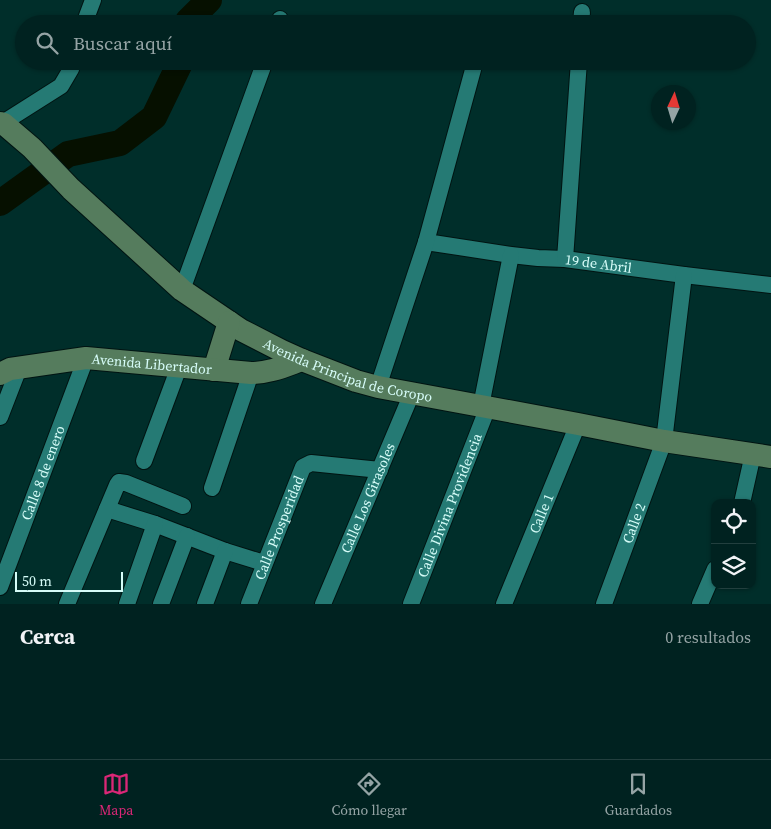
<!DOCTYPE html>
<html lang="es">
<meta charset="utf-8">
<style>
body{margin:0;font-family:"Source Serif 4",serif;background:#0a2a29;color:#f1f3f6}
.controls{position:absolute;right:15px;bottom:15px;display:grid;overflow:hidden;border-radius:10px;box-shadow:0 1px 4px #0004}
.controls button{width:45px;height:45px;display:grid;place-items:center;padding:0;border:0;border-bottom:1px solid #223f3e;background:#002220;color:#f1f3f6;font:25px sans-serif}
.compass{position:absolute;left:651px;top:85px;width:45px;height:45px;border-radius:50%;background:#002220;box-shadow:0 1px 4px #0004;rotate:4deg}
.scale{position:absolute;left:15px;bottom:12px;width:108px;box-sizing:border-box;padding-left:5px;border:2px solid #d6fcf8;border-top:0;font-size:14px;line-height:18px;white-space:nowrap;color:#d6fcf8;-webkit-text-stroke:4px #002e2a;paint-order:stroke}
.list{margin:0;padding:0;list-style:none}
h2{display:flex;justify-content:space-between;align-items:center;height:65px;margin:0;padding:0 20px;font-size:21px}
h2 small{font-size:16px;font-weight:400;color:#95a4a5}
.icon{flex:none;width:28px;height:28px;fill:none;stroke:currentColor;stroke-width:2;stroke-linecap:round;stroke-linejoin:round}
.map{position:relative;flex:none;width:771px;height:604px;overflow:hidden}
.search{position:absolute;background:#002220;box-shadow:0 1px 4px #0004;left:15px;right:15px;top:15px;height:55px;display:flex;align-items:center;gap:12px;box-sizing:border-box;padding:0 18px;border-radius:28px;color:#95a4a5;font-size:19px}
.sheet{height:155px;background:#002220}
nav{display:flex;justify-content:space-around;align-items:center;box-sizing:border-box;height:70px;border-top:1px solid #223f3e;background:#002220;font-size:14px;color:#95a4a5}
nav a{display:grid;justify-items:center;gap:2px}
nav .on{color:#db2777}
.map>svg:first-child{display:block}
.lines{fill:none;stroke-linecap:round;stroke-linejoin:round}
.river{stroke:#061000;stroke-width:26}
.street-casing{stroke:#001412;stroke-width:18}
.secondary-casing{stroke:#001412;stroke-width:24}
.street{stroke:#257a74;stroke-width:16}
.secondary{stroke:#557c5d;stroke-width:22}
.labels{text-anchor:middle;stroke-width:4;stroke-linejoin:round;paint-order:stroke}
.street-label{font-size:14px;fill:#d6fcf8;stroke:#002e2a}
</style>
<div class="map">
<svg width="771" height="604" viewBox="0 0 771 604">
<rect width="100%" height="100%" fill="#002e2a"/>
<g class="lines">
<g class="river">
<polyline points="187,24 188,21 209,0"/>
<polyline points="0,203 68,154 120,143 154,117 181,61"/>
</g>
<defs>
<g id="street">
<polyline points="84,24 93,0"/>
<polyline points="278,24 280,19"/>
<polyline points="581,24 582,12"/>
<polyline points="1,124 61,86 71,69 73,61"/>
<path id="s1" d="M426,242l85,13 27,3 27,1 119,16 87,10"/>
<polyline points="565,259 579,61"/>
<polyline points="182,290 265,61"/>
<polyline points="378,387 426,242 474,66"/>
<polyline points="481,406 511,255"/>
<polyline points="0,417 19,368"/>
<polyline points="144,461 179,367"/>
<polyline points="212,488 251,373"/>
<polyline points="742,503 753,454"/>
<polyline points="107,509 155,524 225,551 264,563"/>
<path id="s2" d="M0,587l86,-229"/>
<polyline points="67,604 117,485 119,482 126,483 183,506"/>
<polyline points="127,604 155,524"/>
<polyline points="161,604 187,536"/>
<polyline points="205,604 225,551"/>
<path id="s3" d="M249,604l54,-137 8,-4 69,7"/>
<path id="s4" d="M323,604l89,-211"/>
<path id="s5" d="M411,604l77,-197"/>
<path id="s6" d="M504,604l74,-180"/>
<path id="s7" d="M604,604l60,-163 20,-166"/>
<polyline points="700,604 715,569"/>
</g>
<g id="secondary">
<path id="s8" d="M0,123l4,1 28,24 39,41 111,101 59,40 41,21 20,9 54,21 22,6 200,37 86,17 107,16"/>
<polyline points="214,370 229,322"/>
<path id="s9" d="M0,374l10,-5 76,-11 165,15c19,0 34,-7 51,-13"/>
</g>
</defs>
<use href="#street" class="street-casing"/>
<use href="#secondary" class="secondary-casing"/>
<use href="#street" class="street"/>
<use href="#secondary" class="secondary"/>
</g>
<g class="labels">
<g class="street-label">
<text dy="5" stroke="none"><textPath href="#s1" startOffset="174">19 de Abril</textPath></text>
<text dy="5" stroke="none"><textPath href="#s9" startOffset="154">Avenida Libertador</textPath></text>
<text dy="5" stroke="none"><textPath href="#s8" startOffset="434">Avenida Principal de Coropo</textPath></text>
<text dy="5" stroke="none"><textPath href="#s2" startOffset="122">Calle 8 de enero</textPath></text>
<text dy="5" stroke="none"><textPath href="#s4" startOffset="115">Calle Los Girasoles</textPath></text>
<text dy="5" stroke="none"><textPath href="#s5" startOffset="106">Calle Divina Providencia</textPath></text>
<text dy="5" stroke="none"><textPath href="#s6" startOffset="98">Calle 1</textPath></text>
<text dy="5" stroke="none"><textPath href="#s7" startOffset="86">Calle 2</textPath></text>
<text dy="5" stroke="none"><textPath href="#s3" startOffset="82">Calle Prosperidad</textPath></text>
</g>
</g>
</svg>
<div class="controls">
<button><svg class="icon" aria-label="locate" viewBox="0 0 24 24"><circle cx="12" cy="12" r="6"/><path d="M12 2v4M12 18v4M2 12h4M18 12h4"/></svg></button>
<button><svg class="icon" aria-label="layers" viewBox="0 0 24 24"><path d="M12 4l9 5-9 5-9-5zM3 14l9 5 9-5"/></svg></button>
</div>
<svg class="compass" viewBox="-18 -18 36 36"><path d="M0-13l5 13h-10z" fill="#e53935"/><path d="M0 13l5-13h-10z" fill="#95a4a5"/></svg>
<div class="scale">50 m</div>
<div class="search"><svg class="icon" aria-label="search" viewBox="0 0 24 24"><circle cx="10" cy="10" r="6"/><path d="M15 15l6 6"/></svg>Buscar aquí</div>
</div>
<section class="sheet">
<h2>Cerca<small>0 resultados</small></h2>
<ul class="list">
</ul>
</section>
<nav>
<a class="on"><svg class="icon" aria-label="map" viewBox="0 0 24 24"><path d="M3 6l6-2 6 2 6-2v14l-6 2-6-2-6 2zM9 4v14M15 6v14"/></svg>Mapa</a>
<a><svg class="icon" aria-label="directions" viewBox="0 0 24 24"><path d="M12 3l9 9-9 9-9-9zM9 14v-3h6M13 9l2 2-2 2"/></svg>Cómo llegar</a>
<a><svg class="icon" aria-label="saved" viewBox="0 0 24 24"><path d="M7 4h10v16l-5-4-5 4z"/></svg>Guardados</a>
</nav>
